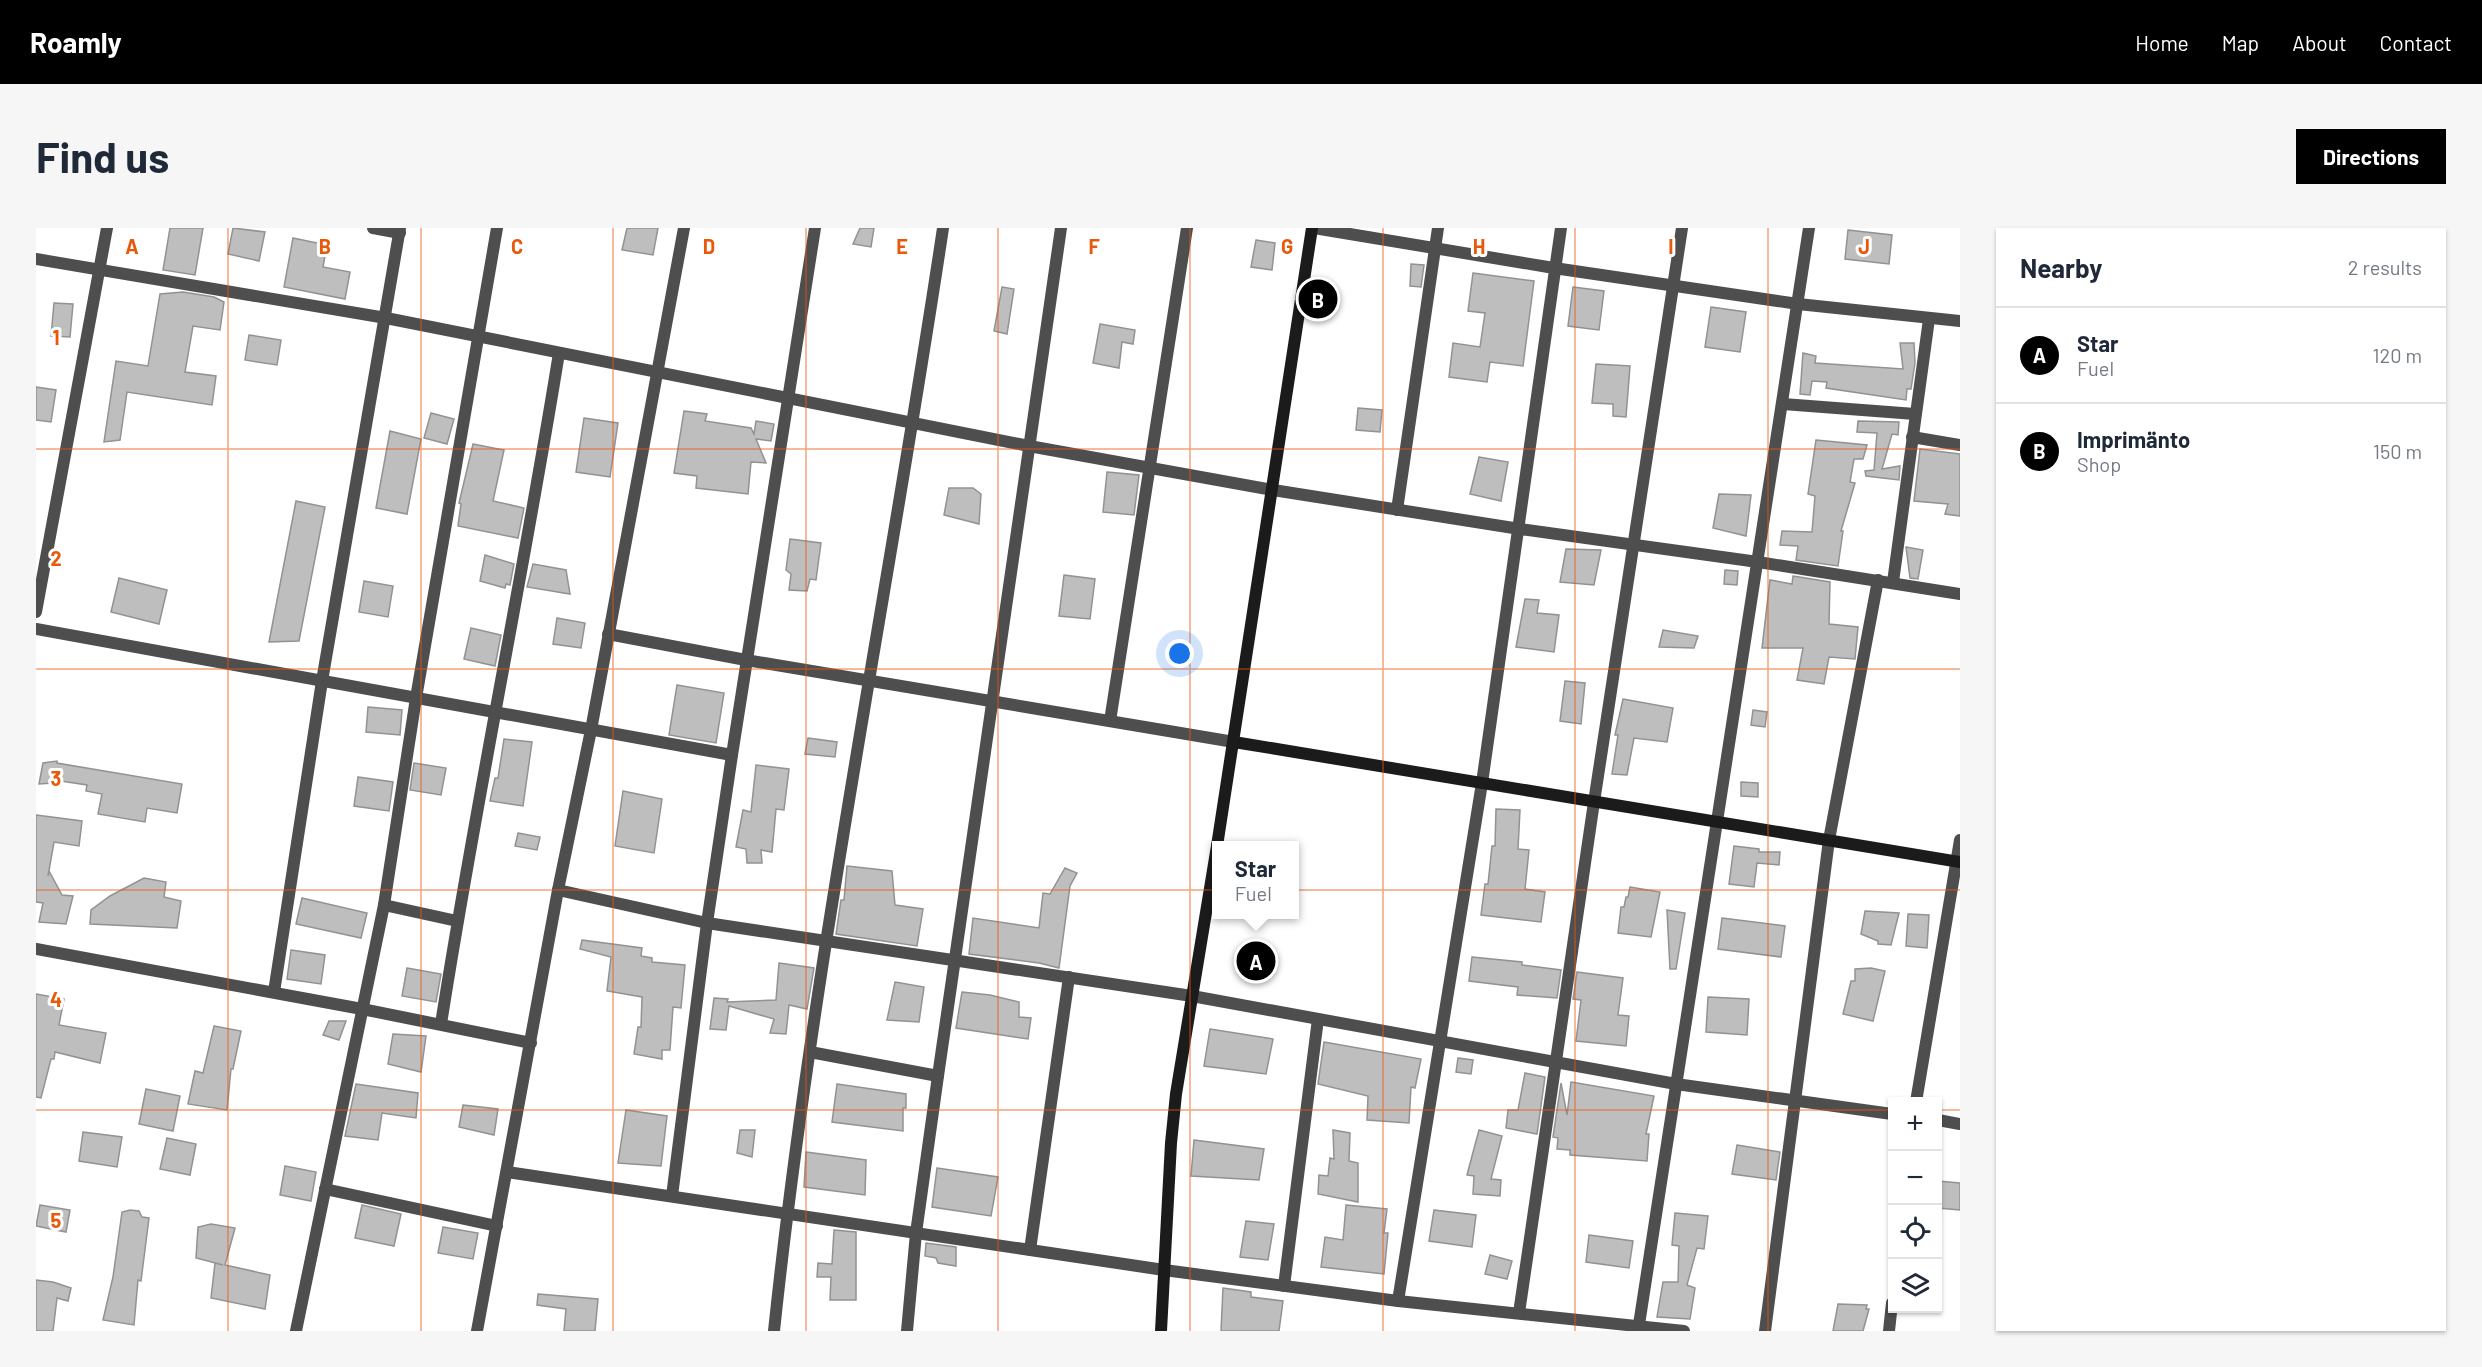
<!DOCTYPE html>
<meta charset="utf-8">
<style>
body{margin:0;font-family:Barlow,sans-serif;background:#f6f6f7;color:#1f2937}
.controls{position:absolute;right:18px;bottom:18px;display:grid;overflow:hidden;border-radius:0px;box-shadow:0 2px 4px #0004}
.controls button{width:54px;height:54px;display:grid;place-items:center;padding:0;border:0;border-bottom:2px solid #e0e1e3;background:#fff;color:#1f2937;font:30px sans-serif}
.you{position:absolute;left:1144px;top:426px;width:21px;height:21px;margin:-15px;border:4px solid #fff;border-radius:50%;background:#1a73e8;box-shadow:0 0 0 9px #1a73e833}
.badge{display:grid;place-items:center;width:39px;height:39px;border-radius:50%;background:#000;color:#fff;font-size:20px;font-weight:700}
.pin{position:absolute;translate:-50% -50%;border:3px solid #fff;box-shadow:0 2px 6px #0006}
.popup{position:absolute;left:1176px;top:613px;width:87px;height:78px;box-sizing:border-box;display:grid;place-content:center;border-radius:0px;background:#fff;filter:drop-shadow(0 2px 4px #0005);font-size:20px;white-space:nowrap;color:#747a83}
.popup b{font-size:22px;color:#1f2937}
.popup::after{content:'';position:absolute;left:50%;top:100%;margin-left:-12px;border:12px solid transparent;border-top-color:#fff}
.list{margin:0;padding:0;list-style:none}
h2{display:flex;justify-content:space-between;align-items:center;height:78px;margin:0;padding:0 24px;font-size:26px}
h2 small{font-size:20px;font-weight:400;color:#747a83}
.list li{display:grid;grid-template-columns:39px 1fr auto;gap:18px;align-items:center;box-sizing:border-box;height:96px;padding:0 24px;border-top:2px solid #e0e1e3}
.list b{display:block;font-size:22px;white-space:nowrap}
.list p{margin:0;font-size:20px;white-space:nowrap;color:#747a83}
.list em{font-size:20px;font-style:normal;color:#747a83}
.icon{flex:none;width:33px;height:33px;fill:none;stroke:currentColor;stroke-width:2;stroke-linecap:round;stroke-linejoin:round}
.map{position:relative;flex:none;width:1924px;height:1103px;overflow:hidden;border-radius:0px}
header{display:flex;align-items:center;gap:36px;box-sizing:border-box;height:84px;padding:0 30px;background:#000;color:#fff}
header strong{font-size:28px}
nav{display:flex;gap:33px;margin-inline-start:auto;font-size:21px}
.intro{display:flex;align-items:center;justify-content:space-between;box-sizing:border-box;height:144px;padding:0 36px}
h1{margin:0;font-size:42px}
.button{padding:15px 27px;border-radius:0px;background:#000;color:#fff;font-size:21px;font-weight:700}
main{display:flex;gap:36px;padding:0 36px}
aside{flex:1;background:#fff;border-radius:0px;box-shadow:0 2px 4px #0004}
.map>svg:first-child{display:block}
.building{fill:#bebebe;stroke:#929292;stroke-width:1.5}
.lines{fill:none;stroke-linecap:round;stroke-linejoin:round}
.street{stroke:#4e4e4e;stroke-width:12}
.secondary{stroke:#1b1b1b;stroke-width:12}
.grid{fill:none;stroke:#e8590c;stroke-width:1.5;stroke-opacity:0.55}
.grid-label{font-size:20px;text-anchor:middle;font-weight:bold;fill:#e8590c;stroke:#fff;stroke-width:6;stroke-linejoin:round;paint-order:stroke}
</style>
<header>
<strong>Roamly</strong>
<nav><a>Home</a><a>Map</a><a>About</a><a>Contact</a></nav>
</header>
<div class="intro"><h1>Find us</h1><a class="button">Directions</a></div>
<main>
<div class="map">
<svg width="1924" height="1103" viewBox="0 0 1924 1103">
<rect width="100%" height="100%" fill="#fff"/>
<g class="building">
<polygon points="134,0 167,0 159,47 127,42"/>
<polygon points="197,0 229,4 223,33 192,26"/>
<polygon points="591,0 622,0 617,27 586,22"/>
<polygon points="824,0 838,0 835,19 817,16"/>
<polygon points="1812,2 1856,7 1853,36 1809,31"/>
<polygon points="257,10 291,17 287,39 314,44 309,71 248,59"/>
<polygon points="1220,12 1239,15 1236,42 1215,39"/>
<polygon points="1375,36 1388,37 1385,59 1374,58"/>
<polygon points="1437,45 1498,53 1487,138 1454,134 1451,154 1413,149 1417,115 1444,119 1449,85 1432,83"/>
<polygon points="966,59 978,61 971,106 958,103"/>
<polygon points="1537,59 1568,63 1563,102 1532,98"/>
<polygon points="147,64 178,69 188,74 184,102 157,98 149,144 180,148 176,177 91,164 84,212 68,214 80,133 112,138 124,66"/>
<polygon points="18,75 37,76 34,109 15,108"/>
<polygon points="1675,79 1710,84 1704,124 1669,119"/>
<polygon points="1064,96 1099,102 1097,116 1086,114 1083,140 1057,135"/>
<polygon points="213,107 245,112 241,137 209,132"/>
<polygon points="1864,115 1878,115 1879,135 1875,161 1871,161 1870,172 1790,160 1791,154 1776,153 1774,167 1764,166 1767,125 1780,128 1779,135 1867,141"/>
<polygon points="1560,136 1594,138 1590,189 1577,188 1577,176 1556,175"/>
<polygon points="0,159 20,162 15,194 0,192"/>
<polygon points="1322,180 1346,182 1344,204 1320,202"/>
<polygon points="648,183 671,186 669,193 715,200 718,206 720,193 738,196 735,213 720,211 730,235 715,234 712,266 660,260 661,248 638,245"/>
<polygon points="395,185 418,191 411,216 388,210"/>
<polygon points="548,190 582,195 574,249 540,244"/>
<polygon points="1822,193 1863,194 1862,207 1856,206 1846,241 1864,238 1863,252 1830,248 1829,243 1838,242 1841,205 1821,204"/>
<polygon points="354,203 385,211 371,286 340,280"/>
<polygon points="1780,212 1831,217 1827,231 1818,231 1814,254 1819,255 1805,303 1807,303 1802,338 1760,332 1762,318 1744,317 1746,303 1776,304 1779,268 1772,266"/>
<polygon points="437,216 468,222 457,273 488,280 482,310 422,298 425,276 423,275"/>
<polygon points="1884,221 1924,226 1924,288 1909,286 1912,276 1878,273"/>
<polygon points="1443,229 1472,234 1465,273 1434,266"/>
<polygon points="1071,244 1103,247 1098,287 1067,284"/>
<polygon points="913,260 937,260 945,266 943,296 908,287"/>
<polygon points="1683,266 1715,267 1710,308 1677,300"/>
<polygon points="260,273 289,279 263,413 233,414"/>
<polygon points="754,311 785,315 780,352 774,351 771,363 753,362 755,346 750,342"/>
<polygon points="1870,319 1887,322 1882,351 1874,350"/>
<polygon points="1530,321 1565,322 1558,357 1524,354"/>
<polygon points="449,327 478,336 474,357 470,356 469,360 444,353"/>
<polygon points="497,336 530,342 534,366 491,359"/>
<polygon points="1689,342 1702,343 1701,357 1688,356"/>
<polygon points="1028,347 1059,351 1054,391 1023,388"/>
<polygon points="1757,348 1794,354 1793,396 1822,399 1819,431 1793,429 1788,456 1761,452 1767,420 1726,420 1734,352 1756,356"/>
<polygon points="83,350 131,362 123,396 75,384"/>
<polygon points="328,353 357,358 352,389 323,384"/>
<polygon points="1489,371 1503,372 1501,385 1523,387 1518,424 1480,419"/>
<polygon points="521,390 549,395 545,420 517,416"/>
<polygon points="435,400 465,407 459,438 428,431"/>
<polygon points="1627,402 1662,408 1658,420 1623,419"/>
<polygon points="1529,453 1549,455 1545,496 1524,493"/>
<polygon points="641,457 688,465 680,515 633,507"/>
<polygon points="1587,471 1637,480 1631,514 1598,510 1591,547 1576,546 1582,507 1579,507"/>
<polygon points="332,479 366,482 364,507 330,504"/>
<polygon points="1717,482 1731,484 1729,499 1715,497"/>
<polygon points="772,510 801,514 799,529 769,526"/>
<polygon points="468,511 496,514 487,578 454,573 459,550 462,550"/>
<polygon points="21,533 21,535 146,556 141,585 111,580 109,594 62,586 66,566 50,563 51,557 18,552 17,555 3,556 7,535"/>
<polygon points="378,535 410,540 405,567 374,562"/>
<polygon points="720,537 753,541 748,582 740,581 736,624 725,622 726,635 711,635 710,621 700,619 707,582 715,584"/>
<polygon points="322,549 357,554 353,583 318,578"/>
<polygon points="1705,554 1722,555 1722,569 1705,568"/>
<polygon points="587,563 626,571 618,625 579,618"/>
<polygon points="1460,581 1484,582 1482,621 1493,622 1489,661 1509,664 1505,694 1445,687 1449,656 1452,656 1456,618 1459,618"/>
<polygon points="0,587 46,593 43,618 18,614 12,648 13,643 26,667 37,668 30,696 3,694 7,675 0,674"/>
<polygon points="482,605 504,609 501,622 479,618"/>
<polygon points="1698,618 1723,621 1723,624 1744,624 1743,637 1721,635 1718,659 1693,656"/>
<polygon points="811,638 856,643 859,677 887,681 881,718 800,706 805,672 808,672"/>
<polygon points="1029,640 1041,645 1034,658 1023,740 1003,735 933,726 937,690 1003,700 1007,665 1014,666"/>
<polygon points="108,650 130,654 128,669 145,673 141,700 54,696 55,682 74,668"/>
<polygon points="1594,659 1624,664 1615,709 1582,705 1585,679 1588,679 1590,669 1592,669"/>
<polygon points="266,670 331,685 325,710 260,696"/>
<polygon points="1631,682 1649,685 1640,741 1634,741"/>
<polygon points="1829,683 1863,685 1855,717 1842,716 1842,713 1825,706"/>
<polygon points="1872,686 1893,687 1891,720 1870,718"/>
<polygon points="1686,690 1749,698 1745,729 1682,721"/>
<polygon points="546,712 606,720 605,728 616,730 616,734 649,737 645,780 637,779 634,822 626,822 626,831 598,826 602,799 605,799 606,769 571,763 575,729 544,721"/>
<polygon points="255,722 289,727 285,756 251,751"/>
<polygon points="1436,729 1486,734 1486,737 1525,742 1521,770 1481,767 1482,759 1433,753"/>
<polygon points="743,735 778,740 771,781 753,777 750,806 734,805 738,791 693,778 690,802 674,801 678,770 692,771 691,774 740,772"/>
<polygon points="371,740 405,746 400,774 366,768"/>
<polygon points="1835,740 1849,743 1837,793 1807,786 1815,753 1819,753 1819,741"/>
<polygon points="1541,744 1587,750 1582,787 1593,788 1590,818 1540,813 1545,772 1537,771"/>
<polygon points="859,754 888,759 883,794 851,792"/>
<polygon points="926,764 954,767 983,774 983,789 995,790 992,811 920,800"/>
<polygon points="0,766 28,771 23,797 70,805 64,835 19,824 18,831 15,831 5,870 0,869"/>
<polygon points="1672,769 1713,771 1711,807 1670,804"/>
<polygon points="293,793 310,793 303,812 287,807"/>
<polygon points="178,798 205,803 197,841 195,841 191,882 152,876 159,843 167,845"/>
<polygon points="1174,801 1237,811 1230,846 1168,838"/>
<polygon points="357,806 390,808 385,844 352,836"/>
<polygon points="1288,814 1385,831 1379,860 1375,859 1373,895 1331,892 1332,868 1282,856"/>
<polygon points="1422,830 1437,832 1435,846 1420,844"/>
<polygon points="1489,845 1509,849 1501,906 1470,900 1472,882 1482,882"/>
<polygon points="1535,854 1618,868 1610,906 1613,906 1611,933 1534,927 1534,922 1521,921 1522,910 1517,909 1525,855 1531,887"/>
<polygon points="320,856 382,865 380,890 346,885 342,912 309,908"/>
<polygon points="801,856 870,866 870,880 867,880 867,903 796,894"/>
<polygon points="110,861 144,868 137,903 103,896"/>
<polygon points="427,877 462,881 458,907 423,899"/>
<polygon points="590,882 631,888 625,938 582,935"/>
<polygon points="704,902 719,902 716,929 701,925"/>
<polygon points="1297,902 1314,905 1313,933 1322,935 1322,974 1282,966 1283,947 1292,948 1294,930 1298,931"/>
<polygon points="1443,902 1466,908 1455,951 1465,952 1464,968 1437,966 1438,948 1431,947"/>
<polygon points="47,904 86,909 81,939 43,933"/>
<polygon points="131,910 160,916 154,947 124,941"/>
<polygon points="1158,912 1228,921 1223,952 1155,948"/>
<polygon points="1701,917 1744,924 1740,952 1696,946"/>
<polygon points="770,924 830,932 829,967 768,959"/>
<polygon points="249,938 280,944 275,973 244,967"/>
<polygon points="901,940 962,949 955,988 896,979"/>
<polygon points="1902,953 1924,955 1924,982 1902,980"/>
<polygon points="4,977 34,982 30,1004 0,998"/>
<polygon points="326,977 365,986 358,1018 319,1010"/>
<polygon points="1310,977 1351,981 1348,1005 1352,1005 1348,1046 1285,1039 1289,1009 1307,1012"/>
<polygon points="94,982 103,983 106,989 113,990 105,1053 102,1052 98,1097 67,1092 77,1049 86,984"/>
<polygon points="1398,982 1440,987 1436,1019 1393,1013"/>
<polygon points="1639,985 1672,988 1668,1021 1661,1020 1651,1057 1659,1060 1654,1091 1621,1089 1627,1054 1642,1054 1643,1018 1636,1017"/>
<polygon points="1210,993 1238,996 1232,1032 1204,1029"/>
<polygon points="175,996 199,1000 189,1037 234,1047 229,1081 175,1070 179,1035 187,1037 160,1030 162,999"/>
<polygon points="407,999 442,1005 437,1031 402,1025"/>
<polygon points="798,1002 820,1004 820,1072 794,1072 795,1049 781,1049 782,1035 796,1036"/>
<polygon points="1553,1007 1597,1013 1593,1040 1550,1034"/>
<polygon points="890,1015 920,1019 920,1038 902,1035 900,1030 889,1028"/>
<polygon points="1454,1027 1476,1033 1471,1051 1449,1046"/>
<polygon points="0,1052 17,1054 35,1060 32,1073 21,1070 17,1103 0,1103"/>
<polygon points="1187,1060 1215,1064 1215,1069 1247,1073 1243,1103 1185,1103"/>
<polygon points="502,1066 562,1071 559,1103 528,1103 530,1081 501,1077"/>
<polygon points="1802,1076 1831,1077 1830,1081 1833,1081 1827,1103 1797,1103"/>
</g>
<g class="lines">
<g class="street">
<polyline points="337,0 364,5"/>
<polyline points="1278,0 1518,40 1762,76 1924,93"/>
<polyline points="0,31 350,90 993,218 1237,262 1484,301 1722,334 1924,366"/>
<polyline points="1747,176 1879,186"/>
<polyline points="1876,209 1924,217"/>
<polyline points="1361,282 1402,0"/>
<polyline points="1857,354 1893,91"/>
<polyline points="0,384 71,0"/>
<polyline points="0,401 696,527"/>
<polyline points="572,406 710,432 1198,514"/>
<polyline points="1074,493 1151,0"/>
<polyline points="522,662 671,695 1156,768 1640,856 1856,886"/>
<polyline points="348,677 421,693"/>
<polyline points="0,721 326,781 495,815"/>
<polyline points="238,764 286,453 364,0"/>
<path d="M405,796c35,-224 82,-447 118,-671"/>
<polyline points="774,824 902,848"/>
<polyline points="1880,874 1924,612"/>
<polyline points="1902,892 1924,896"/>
<polyline points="471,944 1128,1042 1362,1073 1648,1103"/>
<polyline points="289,961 461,998"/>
<polyline points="636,968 671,695 696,527 779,0"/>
<polyline points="994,1022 1033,749"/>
<polyline points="1248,1058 1282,791"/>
<polyline points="1362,1073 1446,555 1525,0"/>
<polyline points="1483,1085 1558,574 1646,0"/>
<polyline points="260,1103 348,677 380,470 461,0"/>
<polyline points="441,1103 522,662 555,502 648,0"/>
<path d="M738,1103c39,-370 114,-735 169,-1103"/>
<polyline points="871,1103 880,1005 902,848 1025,0"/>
<polyline points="1602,1103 1773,0"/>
<polyline points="1729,1103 1793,612 1842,352"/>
<polyline points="1853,1103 1856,1075"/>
</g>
<g class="secondary">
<polyline points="1198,514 1924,634"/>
<polyline points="1181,618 1276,0"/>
<polyline points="1125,1103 1135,915 1140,866 1181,618"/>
</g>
</g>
<path class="grid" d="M192,0v1103M385,0v1103M577,0v1103M770,0v1103M962,0v1103M1154,0v1103M1347,0v1103M1539,0v1103M1732,0v1103M0,221h1924M0,441h1924M0,662h1924M0,882h1856M1902,882h22"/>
<g class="grid-label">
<text x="96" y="26">A</text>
<text x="289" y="26">B</text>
<text x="481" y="26">C</text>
<text x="673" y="26">D</text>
<text x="866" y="26">E</text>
<text x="1058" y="26">F</text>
<text x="1251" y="26">G</text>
<text x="1443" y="26">H</text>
<text x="1635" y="26">I</text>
<text x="1828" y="26">J</text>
<text x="20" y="117">1</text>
<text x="20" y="338">2</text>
<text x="20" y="558">3</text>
<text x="20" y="779">4</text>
<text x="20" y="1000">5</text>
</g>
</svg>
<div class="controls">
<button>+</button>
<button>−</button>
<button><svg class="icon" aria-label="locate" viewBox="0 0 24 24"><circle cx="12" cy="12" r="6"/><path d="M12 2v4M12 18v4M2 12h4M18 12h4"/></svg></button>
<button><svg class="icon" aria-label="layers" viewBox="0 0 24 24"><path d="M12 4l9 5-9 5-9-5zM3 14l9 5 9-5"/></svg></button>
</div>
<div class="you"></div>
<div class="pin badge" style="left:1220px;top:733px">A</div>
<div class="popup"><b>Star</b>Fuel</div>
<div class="pin badge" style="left:1282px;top:71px">B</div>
</div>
<aside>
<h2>Nearby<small>2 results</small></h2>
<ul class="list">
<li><span class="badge">A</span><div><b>Star</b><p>Fuel</p></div><em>120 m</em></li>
<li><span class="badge">B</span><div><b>Imprimänto</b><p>Shop</p></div><em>150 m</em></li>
</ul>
</aside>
</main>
